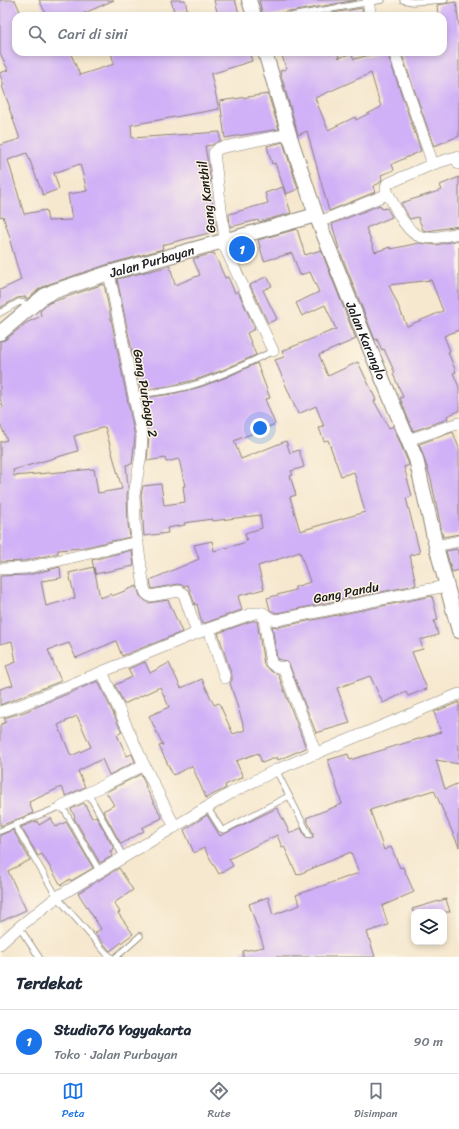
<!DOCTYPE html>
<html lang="id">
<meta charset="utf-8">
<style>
body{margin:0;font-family:Sriracha,sans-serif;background:#f2f2f3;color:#1f2937}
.controls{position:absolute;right:12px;bottom:12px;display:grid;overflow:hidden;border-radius:8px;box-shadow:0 2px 6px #0003}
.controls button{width:36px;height:36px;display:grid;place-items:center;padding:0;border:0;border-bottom:1px solid #e0e1e3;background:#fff;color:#1f2937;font:20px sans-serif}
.you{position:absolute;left:260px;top:428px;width:14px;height:14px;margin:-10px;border:3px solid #fff;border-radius:50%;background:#1a73e8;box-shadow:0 0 0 6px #1a73e833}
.badge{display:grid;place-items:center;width:26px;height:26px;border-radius:50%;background:#1a73e8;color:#fff;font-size:13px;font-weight:700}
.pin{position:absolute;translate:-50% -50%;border:2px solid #fff;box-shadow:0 1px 4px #0006}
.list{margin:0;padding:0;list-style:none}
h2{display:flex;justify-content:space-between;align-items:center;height:52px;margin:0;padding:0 16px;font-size:17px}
h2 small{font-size:13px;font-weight:400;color:#747a83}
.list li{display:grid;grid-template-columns:26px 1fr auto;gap:12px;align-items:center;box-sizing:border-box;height:64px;padding:0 16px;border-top:1px solid #e0e1e3}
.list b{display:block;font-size:15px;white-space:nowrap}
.list p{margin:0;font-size:13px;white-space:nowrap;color:#747a83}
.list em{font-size:13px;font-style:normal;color:#747a83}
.icon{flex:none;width:22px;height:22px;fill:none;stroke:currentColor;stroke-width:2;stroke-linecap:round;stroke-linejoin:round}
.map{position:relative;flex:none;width:459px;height:957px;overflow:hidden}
.search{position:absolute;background:#fff;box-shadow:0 2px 6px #0003;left:12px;right:12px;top:12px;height:44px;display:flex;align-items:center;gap:10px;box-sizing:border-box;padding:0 14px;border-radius:12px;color:#747a83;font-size:15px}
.sheet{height:116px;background:#fff}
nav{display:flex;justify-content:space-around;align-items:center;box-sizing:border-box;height:56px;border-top:1px solid #e0e1e3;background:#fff;font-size:11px;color:#747a83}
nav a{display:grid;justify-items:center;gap:2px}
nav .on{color:#1a73e8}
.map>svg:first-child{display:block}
.building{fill:#d0b0f7;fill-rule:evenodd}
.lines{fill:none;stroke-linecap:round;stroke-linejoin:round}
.service-casing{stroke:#898276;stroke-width:7}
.minor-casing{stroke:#898276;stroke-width:12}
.tertiary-casing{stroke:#898276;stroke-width:16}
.service{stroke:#fff;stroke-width:5.5}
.minor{stroke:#fff;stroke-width:11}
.tertiary{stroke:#fff;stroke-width:14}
.labels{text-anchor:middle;stroke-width:3;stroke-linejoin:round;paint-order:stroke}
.street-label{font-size:13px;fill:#1c1c1c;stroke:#fcf5e5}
</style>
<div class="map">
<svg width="459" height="957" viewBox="0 0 459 957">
<rect width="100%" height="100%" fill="#fcf5e5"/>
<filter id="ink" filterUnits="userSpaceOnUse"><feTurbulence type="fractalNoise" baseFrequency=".025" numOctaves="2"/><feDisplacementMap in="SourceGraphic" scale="8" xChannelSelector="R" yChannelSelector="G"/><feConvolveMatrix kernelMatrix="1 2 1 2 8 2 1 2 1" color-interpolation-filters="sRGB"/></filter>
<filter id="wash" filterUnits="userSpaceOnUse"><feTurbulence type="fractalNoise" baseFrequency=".012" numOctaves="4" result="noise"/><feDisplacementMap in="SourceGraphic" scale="16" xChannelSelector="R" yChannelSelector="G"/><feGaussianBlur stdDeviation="0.9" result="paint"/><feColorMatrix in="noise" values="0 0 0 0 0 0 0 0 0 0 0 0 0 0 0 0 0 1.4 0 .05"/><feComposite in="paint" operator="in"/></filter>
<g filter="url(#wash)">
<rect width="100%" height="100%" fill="#f6e8cf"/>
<g id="blocks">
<g class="building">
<path d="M0,0h15l7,16h-6v36h54l10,23 34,-11 -3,-12h138l3,9 -41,13 8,35 -88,16 1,13 88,-6v9l-8,4 -7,1 6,37h-2l8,48 -55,14 1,4 -57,16 -57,19 -10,5 -9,8 -4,2v-2l-9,1 -17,10v-18l21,-10 -11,-39h1l-8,-25 -3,1v-72l20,-6 -11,-31h1l-8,-22 2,-1 -4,-10v-2l8,-3 -8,-17zM27,153l16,42 16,-6 -5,-16 26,-9 7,27 -19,3 4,26 -24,1 -2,-11 -22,4 -16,-54z"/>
<polygon points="39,0 114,0 78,16 47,16"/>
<polygon points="171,0 185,0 187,9 174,12"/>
<polygon points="214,0 235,0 240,16 218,16"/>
<polygon points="259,0 357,0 290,12 290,11 270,16 263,16"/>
<polygon points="456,2 459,26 459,136 434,146 401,52 443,52 443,16 438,16 437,5"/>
<polygon points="362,8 363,16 316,16"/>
<path d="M281,52h57l1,6 12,-5 3,6 27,-7h6l34,99 -29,13 2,6 -13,5 1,4 -2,4 -7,3 2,6 -46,19 -22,-80 -9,4 -1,-4 -17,-60 6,-2zM371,73l10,34 -25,13 -1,-3 -27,13 -13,-32z"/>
<polygon points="268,94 279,129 225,138 220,101"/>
<polygon points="283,142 298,189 286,194 275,163 272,164 267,146"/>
<polygon points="459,177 459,226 427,231 423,230 418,217 410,219 401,203 442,190 440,185"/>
<polygon points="283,187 291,213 259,222 258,220 230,227 229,214 268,203 265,193"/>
<path d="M380,205l2,4 5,-1 5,9 -26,11 9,24 15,-5 1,2 28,-6 17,2 23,-5v90l-15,6 6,15 -2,1 8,20 -3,1 6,14v24l-12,5 1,3 -35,12 -13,-33 3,-1 -10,-23 2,-1 -11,-24 -2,1 -5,-11 -2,1 -36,-91 -7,-25zM431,280l12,31 -36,15 -18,-41z"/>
<polygon points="297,229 305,255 321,250 356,339 319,355 328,376 358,362 376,400 374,401 389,428 393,426 408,462 409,465 404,467 412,496 406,498 420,553 410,555 416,585 277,613 274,612 270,610 267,598 295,590 295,587 310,582 300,552 258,566 264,589 238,596 242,610 202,624 197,604 195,605 188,585 184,586 178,584 152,589 150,580 199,559 194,545 212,541 214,551 247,542 245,533 262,528 260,515 212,521 212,519 184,523 185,525 167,528 168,533 144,536 141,495 143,486 161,484 164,505 185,502 183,486 185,486 179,459 166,462 165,458 147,461 149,435 142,398 172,394 200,387 227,377 257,363 270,398 265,399 275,424 234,441 241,459 286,441 290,453 299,450 304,467 291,471 293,475 290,476 296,495 290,497 300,531 365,512 354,472 341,476 328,440 324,441 319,428 324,427 316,406 298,414 275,360 284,357 282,351 336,329 325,305 302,316 296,303 319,292 310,272 300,275 292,253 264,261 258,240"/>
<polygon points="214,253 225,278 228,277 235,293 238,291 255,329 247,333 256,355 223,370 198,379 170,386 140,390 117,279 170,266 175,285 200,275 193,259"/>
<polygon points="267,276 272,286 263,290 277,319 268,323 250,285"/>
<path d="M104,284l31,153 -3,27 -6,1 2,22 -1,8 1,29 2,13 -49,11 -23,2v3l-33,8 -25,1v-120l7,-2 -7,-16v-15l3,-2 -3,-8v-58l5,-1 21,-17 15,-7 -1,-5 9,-8zM105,427l17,62 -24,4 -4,-24 -80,7 -1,-6 65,-19 -4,-15z"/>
<polygon points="453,432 459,448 459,534 443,537 431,479 419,444"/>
<polygon points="457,549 459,557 459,570 452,572 446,551"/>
<polygon points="132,550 134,566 95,574 92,560"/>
<polygon points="60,567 61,578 41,581 46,606 75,598 69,573 94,567 100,598 111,594 112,596 137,586 140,596 148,603 168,600 182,632 122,656 116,641 76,658 69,643 48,650 61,681 0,705 0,689 13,685 6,666 16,662 12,641 0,644 0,576 28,575"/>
<polygon points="432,596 438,620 434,621 438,635 420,640 423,649 412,652 427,689 408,696 406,692 383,703 370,676 337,688 350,723 316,733 289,664 286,661 277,659 272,626 278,627"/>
<polygon points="252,621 257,621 264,665 272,672 278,674 306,748 278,760 277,757 262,763 258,753 236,761 243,777 225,785 226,788 206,798 192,766 173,775 159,746 163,745 149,716 169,707 160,687 124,704 115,685 132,677 128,669 145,662 150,673 169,663 181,688 202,679 214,705 219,703 233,734 245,730 230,683 232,680 232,676 218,633"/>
<path d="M98,681l24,51 -5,3 10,21 5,-2 3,8 -26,13 -7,-16 -24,12 7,16 -19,9 -5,-9 -21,10 -11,5 4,11 -33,13v-101l6,-3 -2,-4 20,-6zM77,716l14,31 -20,9 -13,-31z"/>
<polygon points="459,702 459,764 436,760 445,789 459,783 459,847 434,790 370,810 384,850 391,847 400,868 403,867 414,892 382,906 388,925 367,932 375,957 243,957 243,951 264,947 249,904 268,897 273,915 300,905 296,895 359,873 351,852 297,875 284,846 282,847 277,835 229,859 233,866 219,874 204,848 194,853 184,830 207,815 220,836 277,808 290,833 301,828 306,838 311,839 313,837 313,833 306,818 342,804 328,760 348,754 350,760 441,732 434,712"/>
<polygon points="141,774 146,786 145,786 162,818 142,828 144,831 121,844 103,811 114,805 106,792"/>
<polygon points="84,803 92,818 96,816 114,849 110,851 112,856 100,863 74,818 75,817 71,809"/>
<polygon points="51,818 56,827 66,822 93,868 71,881 70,879 61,885 42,854 38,856 21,827 37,821 39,825"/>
<polygon points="13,830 30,860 8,871 26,910 0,922 0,835"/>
<polygon points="119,868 133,890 114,903 120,912 118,913 133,934 110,951 95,933 101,929 78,893"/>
<polygon points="446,899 450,912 413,912 412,909"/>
</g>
</g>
</g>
<g filter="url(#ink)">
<use href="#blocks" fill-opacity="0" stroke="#898276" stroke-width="1"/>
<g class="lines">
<defs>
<g id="service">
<polyline points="403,0 413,2 445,0"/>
<polyline points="291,16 382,0"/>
<polyline points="0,313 19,302 24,303 29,307"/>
<path d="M133,395c25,-2 52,-6 75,-15 23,-8 44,-19 65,-29"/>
<polyline points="276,770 309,835"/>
<polyline points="88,793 124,858"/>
<polyline points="207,807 221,829 224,830 289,796"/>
<polyline points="15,825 57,897 106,953 111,957"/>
<polyline points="0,831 62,806 100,872"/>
<polyline points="19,927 39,957"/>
<polyline points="116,957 140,936"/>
</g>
<g id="minor">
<polyline points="368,2 371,16"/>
<polyline points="394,52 433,164"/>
<path d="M459,164l-3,-7 -23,7 -46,20 -1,5c7,13 19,45 36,48 11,3 26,-2 37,-4"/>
<polyline points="319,222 388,194"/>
<polyline points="225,240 214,153 219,148 289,134"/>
<polyline points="222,241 273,351"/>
<polyline points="109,273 142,436 141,455 134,495 135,524 144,588 146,593 150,596 179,591 184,594 197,633"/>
<polyline points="408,440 459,423"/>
<polyline points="436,546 459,541"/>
<polyline points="0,569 26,568 133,543 138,543"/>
<polyline points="263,613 271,663 276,667 283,667 284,669 316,754"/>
<polyline points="209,629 225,678"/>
<polyline points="102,672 144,765 175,827"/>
<polyline points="0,712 21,705 197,633 254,613 263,613 271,619 277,620 446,586"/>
<polyline points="62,806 144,765"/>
<polyline points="0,944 19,927 57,897 231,793 276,770 459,694"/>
</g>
<g id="tertiary">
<polyline points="249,0 254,16"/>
<path id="s1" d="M265,52l24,82 27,81 36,91 64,153 20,87 23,85"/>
<path id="s2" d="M0,333l44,-37 8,-4 57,-19 207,-58"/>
</g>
</defs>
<use href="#service" class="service-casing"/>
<use href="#minor" class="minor-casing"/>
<use href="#tertiary" class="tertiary-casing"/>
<use href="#service" class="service"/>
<use href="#minor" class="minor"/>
<use href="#tertiary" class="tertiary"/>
</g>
</g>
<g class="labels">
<g class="street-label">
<text transform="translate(206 197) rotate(-97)" y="5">Gang Kanthil</text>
<text dy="5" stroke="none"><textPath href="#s2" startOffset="171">Jalan Purbayan</textPath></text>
<text dy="5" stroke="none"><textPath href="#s1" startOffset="306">Jalan Karanglo</textPath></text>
<text transform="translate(146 393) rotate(80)" y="5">Gang Purbaya 2</text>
<text transform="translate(346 592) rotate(-11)" y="5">Gang Pandu</text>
</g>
</g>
</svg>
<div class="controls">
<button><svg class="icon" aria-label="layers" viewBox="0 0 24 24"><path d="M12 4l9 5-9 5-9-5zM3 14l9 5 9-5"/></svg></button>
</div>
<div class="you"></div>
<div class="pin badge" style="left:242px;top:249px">1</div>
<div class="search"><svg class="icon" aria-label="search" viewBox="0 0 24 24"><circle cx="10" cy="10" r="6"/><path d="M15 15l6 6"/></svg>Cari di sini</div>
</div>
<section class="sheet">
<h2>Terdekat<small></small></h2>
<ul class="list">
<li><span class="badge">1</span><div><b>Studio76 Yogyakarta</b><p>Toko · Jalan Purbayan</p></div><em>90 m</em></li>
</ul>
</section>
<nav>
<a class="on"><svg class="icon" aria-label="map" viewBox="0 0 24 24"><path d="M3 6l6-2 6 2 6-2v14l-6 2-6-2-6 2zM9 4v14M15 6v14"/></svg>Peta</a>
<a><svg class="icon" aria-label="directions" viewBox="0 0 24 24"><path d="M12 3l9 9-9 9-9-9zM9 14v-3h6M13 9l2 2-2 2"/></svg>Rute</a>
<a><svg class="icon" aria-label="saved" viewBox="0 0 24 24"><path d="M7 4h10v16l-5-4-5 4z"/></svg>Disimpan</a>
</nav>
